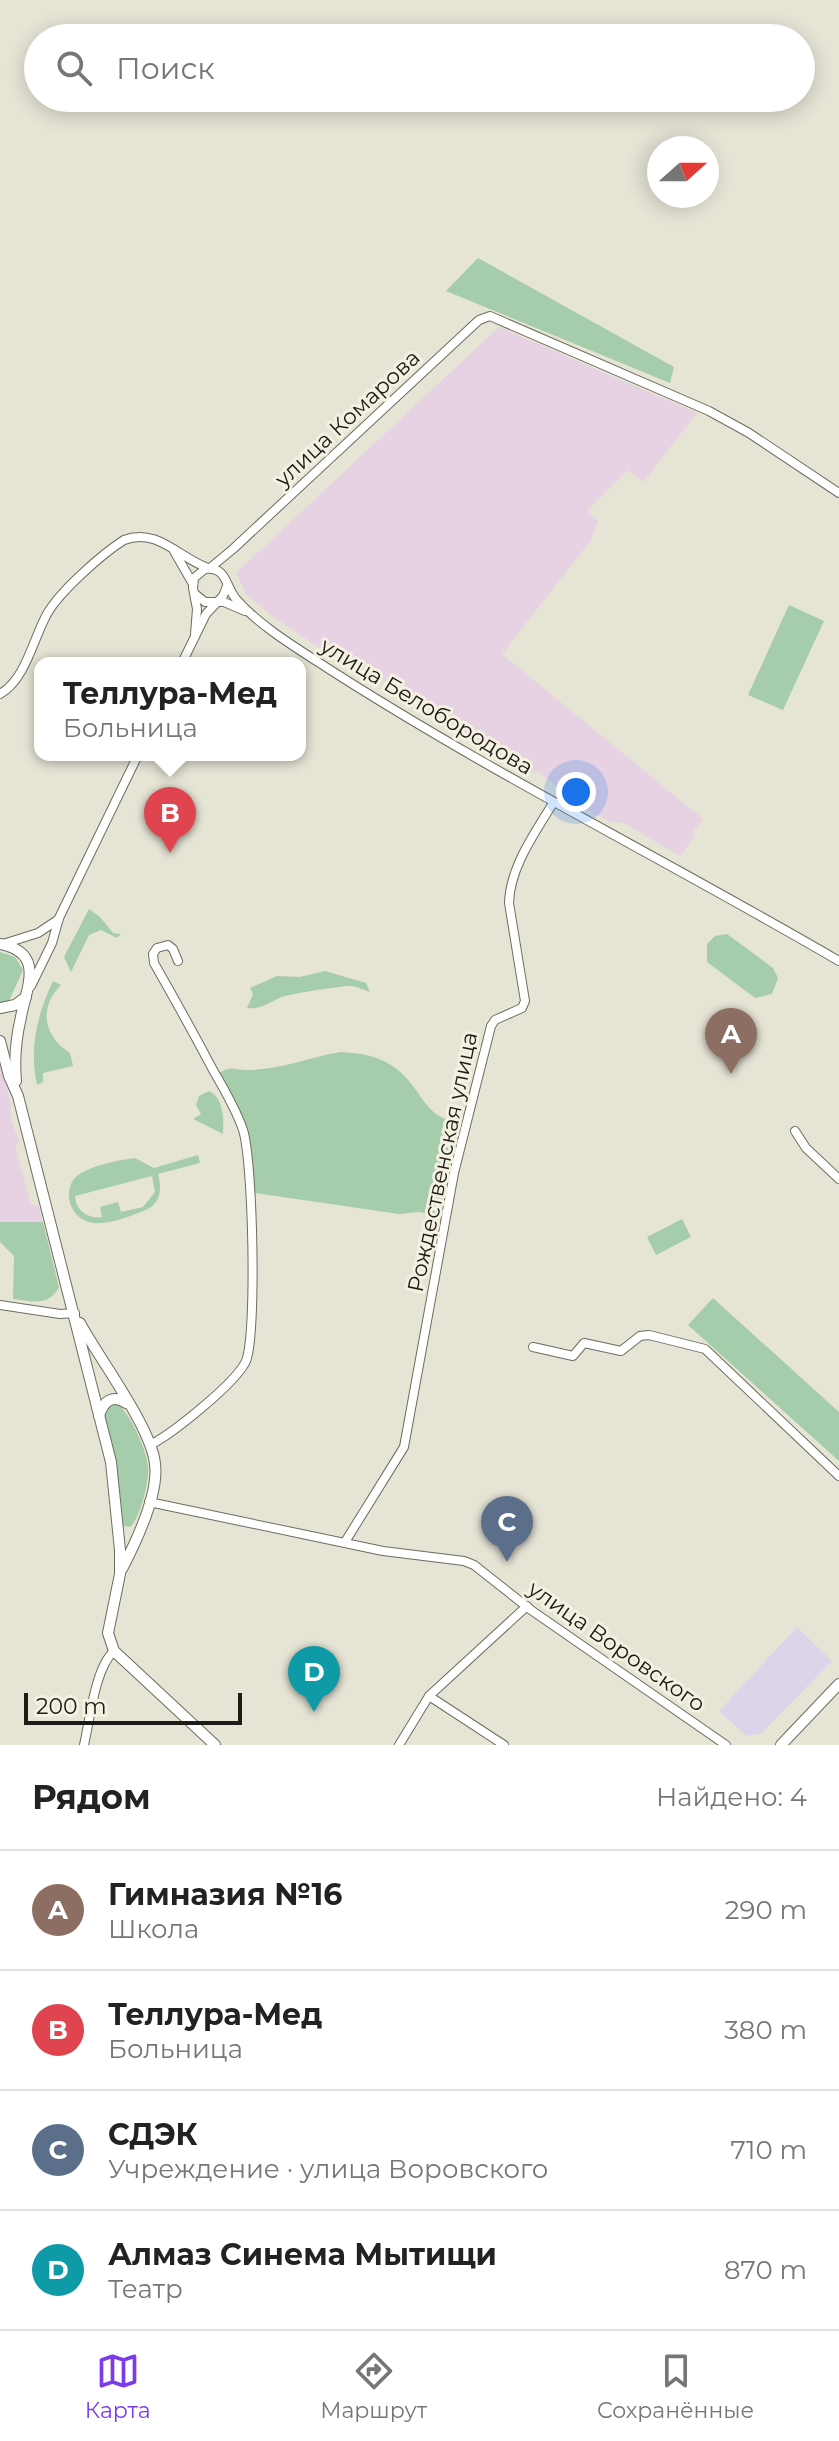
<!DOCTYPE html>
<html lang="ru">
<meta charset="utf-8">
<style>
body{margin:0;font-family:Montserrat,sans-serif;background:#f6f6f6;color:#222}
.compass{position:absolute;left:647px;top:136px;width:72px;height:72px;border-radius:50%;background:#fff;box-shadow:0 4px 20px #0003;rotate:69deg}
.scale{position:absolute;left:24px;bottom:20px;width:218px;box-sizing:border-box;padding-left:8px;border:4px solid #1d1b16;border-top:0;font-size:22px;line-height:28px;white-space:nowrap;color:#1d1b16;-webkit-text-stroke:6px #f4f1e2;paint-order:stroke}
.you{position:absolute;left:576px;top:792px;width:28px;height:28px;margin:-20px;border:6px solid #fff;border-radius:50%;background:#1a73e8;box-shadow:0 0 0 12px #1a73e833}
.badge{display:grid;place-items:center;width:52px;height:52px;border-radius:50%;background:#7c3aed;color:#fff;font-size:26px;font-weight:700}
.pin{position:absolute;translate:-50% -66px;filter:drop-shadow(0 2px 4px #0008)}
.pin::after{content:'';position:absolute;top:42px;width:28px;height:24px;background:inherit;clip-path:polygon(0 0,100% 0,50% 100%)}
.popup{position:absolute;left:34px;top:657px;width:272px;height:104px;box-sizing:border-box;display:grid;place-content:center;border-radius:16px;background:#fff;filter:drop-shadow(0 2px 6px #0005);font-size:26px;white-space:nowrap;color:#767676}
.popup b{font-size:30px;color:#222}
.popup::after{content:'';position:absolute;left:50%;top:100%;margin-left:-16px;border:16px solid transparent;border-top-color:#fff}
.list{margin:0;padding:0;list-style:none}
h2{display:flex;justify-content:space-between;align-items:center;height:104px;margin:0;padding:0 32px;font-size:34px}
h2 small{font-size:26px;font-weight:400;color:#767676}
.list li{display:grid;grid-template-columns:52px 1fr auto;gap:24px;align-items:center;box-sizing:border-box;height:120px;padding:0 32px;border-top:2px solid #e0e0e0}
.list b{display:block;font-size:30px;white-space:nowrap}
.list p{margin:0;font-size:26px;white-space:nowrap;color:#767676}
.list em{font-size:26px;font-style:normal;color:#767676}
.icon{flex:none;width:44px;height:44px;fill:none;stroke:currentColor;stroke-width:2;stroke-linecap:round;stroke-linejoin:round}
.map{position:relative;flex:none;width:839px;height:1745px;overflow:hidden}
.search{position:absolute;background:#fff;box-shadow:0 4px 20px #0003;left:24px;right:24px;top:24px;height:88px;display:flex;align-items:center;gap:20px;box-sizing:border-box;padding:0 28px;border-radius:44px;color:#767676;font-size:30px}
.sheet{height:584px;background:#fff}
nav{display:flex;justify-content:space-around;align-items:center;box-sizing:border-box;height:112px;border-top:2px solid #e0e0e0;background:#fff;font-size:22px;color:#767676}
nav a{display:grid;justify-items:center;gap:4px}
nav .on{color:#7c3aed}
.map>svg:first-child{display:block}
.industrial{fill:#e6d2e2}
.medical{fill:#dcd5ea}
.green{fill:#a5cdab;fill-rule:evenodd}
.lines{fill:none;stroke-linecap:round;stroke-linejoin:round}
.minor-casing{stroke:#6e6c5f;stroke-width:10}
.major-casing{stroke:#6e6c5f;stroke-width:12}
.minor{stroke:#fff;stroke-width:8}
.major{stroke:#fff;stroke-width:10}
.labels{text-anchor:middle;stroke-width:6;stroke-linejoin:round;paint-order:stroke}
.street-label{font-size:22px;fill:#1d1b16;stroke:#f4f1e2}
</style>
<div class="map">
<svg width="839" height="1745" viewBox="0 0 839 1745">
<rect width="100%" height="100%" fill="#e6e4d5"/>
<g class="industrial">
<polygon points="499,327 697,413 643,482 628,470 587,511 598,520 591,540 502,654 703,819 692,833 695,836 680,856 624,823 611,822 592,813 537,771 534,773 522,767 503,750 499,753 374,675 370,678 317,646 273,617 246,594 236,573"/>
<polygon points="0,1061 10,1101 11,1120 20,1143 15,1146 31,1205 39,1206 43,1224 0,1226"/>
</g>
<polygon class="medical" points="797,1627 832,1661 762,1733 747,1736 719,1711"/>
<g class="green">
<polygon points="478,258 674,367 670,383 446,291"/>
<polygon points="789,605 824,621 783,710 748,695"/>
<polygon points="89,909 100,917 113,933 121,934 117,938 101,930 89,935 71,972 64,957"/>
<polygon points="727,934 773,968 778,978 772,994 755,998 707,962 707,944 715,936"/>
<polygon points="0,952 15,957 23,970 8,1003 0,1003"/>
<path d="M325,971l41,12 4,9c-6,-2 -12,-5 -18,-6 -6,-1 -64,8 -70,11 -12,5 -22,13 -35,11l6,-14 -3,-6 27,-12 23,1z"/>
<path d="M53,981l8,4c-23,23 -17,52 9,68l3,13 -30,7v9l-6,3c-8,-37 0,-70 16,-104z"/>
<path d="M341,1052c26,1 50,7 67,28 19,22 20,37 51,43l-20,93 -20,-4 -20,2 -144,-21c-3,-57 -8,-70 -36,-120 14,-8 14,-3 29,-3 32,0 62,-13 93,-18z"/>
<path d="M209,1091c15,7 15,29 14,43l-30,-15 8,-5 -5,-9 3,-9z"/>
<path d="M198,1155l2,8 -42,11c4,14 3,28 -10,35 -15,6 -38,16 -54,14 -25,-2 -35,-37 -13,-50 14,-8 38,-13 54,-15l19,10zM152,1176l3,16 -12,15 -22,5 -3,-10 -18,5 2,10c-14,2 -26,-6 -27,-21z"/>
<polygon points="682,1219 691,1237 656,1255 647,1237"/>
<path d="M0,1222h43l16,65c-10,20 -27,14 -46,12l1,-43 -14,-14z"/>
<polygon points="713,1298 839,1412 839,1461 688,1325"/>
<path d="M116,1403c13,7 31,48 32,63 2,14 -8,53 -18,61l-6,-1 -2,-5 -6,-52 -13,-56 4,-7z"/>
</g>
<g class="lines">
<defs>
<g id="minor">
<polyline points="174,551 193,584"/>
<polyline points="210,568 233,549 479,320 490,316 709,411 749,433 839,493"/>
<polyline points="195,594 205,602 224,602 245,611"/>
<path d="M195,634l2,-25 -4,-21 1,-10 11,-9c22,-3 20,17 31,30 22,25 54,45 82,63 168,109 348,198 521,299"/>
<polyline points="182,663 206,614 223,596 227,586"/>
<path d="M0,694c26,-15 33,-55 47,-80 13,-23 55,-60 77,-74 33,-13 55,18 84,28"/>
<polyline points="3,944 38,933 59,919"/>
<polyline points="31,986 52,943 59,918 138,755"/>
<polyline points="795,1131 806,1148 839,1179"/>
<polyline points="0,1305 60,1314 75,1313"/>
<polyline points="533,1347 573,1356 584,1343 621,1351 640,1336 649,1335 705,1349 839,1476"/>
<path d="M150,1445c22,-11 86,-62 96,-84 11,-27 7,-201 -3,-231 -7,-21 -19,-41 -30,-60 -19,-36 -39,-72 -59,-107l-1,-9 4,-6 11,-3 5,4 5,12"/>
<polyline points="149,1502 383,1551 464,1561 474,1565 531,1610 726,1745"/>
<path d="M345,1542l59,-95 50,-274 37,-147 4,-6 27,-12 3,-7 -16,-98c1,-36 26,-70 44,-100"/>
<polyline points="429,1696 504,1745"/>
<path d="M84,1745c6,-26 11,-77 30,-94"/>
<polyline points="399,1745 429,1696 527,1606"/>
</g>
<g id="major">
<path d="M0,944c46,9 26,44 21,73 -5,21 -7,42 -5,64"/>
<polyline points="0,1008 15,1005 26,997"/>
<polyline points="0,1041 9,1076 18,1096 111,1462 120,1550 120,1574 108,1633 114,1651 215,1745"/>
<path d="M80,1323c18,34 72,105 75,141 4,30 -19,78 -33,105"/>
<path d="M99,1416c4,-15 14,-22 27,-13"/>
<polyline points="781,1745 839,1684"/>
</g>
</defs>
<use href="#minor" class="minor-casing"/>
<use href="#major" class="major-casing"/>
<use href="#minor" class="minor"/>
<use href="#major" class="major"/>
</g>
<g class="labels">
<g class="street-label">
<text transform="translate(347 418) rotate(-43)" y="8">улица Комарова</text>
<text transform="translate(427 706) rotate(31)" y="8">улица Белобородова</text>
<text transform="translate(442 1162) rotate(-78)" y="8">Рождественская улица</text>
<text transform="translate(617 1646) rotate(35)" y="8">улица Воровского</text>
</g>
</g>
</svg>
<svg class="compass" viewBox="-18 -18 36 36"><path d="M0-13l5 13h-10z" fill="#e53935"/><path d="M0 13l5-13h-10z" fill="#767676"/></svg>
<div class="scale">200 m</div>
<div class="you"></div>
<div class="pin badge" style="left:731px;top:1074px;background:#8d6e63">A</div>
<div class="pin badge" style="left:170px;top:853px;background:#e0444e">B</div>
<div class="popup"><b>Теллура-Мед</b>Больница</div>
<div class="pin badge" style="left:507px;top:1562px;background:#5c6f8a">C</div>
<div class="pin badge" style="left:314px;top:1712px;background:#0f9aa8">D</div>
<div class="search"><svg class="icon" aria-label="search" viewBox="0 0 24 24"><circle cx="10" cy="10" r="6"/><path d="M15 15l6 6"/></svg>Поиск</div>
</div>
<section class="sheet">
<h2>Рядом<small>Найдено: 4</small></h2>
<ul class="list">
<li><span class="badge" style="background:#8d6e63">A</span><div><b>Гимназия №16</b><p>Школа</p></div><em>290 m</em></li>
<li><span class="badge" style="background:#e0444e">B</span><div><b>Теллура-Мед</b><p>Больница</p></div><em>380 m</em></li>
<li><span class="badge" style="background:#5c6f8a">C</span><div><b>СДЭК</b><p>Учреждение · улица Воровского</p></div><em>710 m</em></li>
<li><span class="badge" style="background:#0f9aa8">D</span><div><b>Алмаз Синема Мытищи</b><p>Театр</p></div><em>870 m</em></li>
</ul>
</section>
<nav>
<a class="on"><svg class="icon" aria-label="map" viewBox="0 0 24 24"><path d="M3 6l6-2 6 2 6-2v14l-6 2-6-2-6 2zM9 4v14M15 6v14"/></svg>Карта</a>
<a><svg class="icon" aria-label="directions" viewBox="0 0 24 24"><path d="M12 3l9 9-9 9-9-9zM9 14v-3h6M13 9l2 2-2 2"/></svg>Маршрут</a>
<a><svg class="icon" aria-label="saved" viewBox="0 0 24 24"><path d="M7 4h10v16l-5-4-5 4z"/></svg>Сохранённые</a>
</nav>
